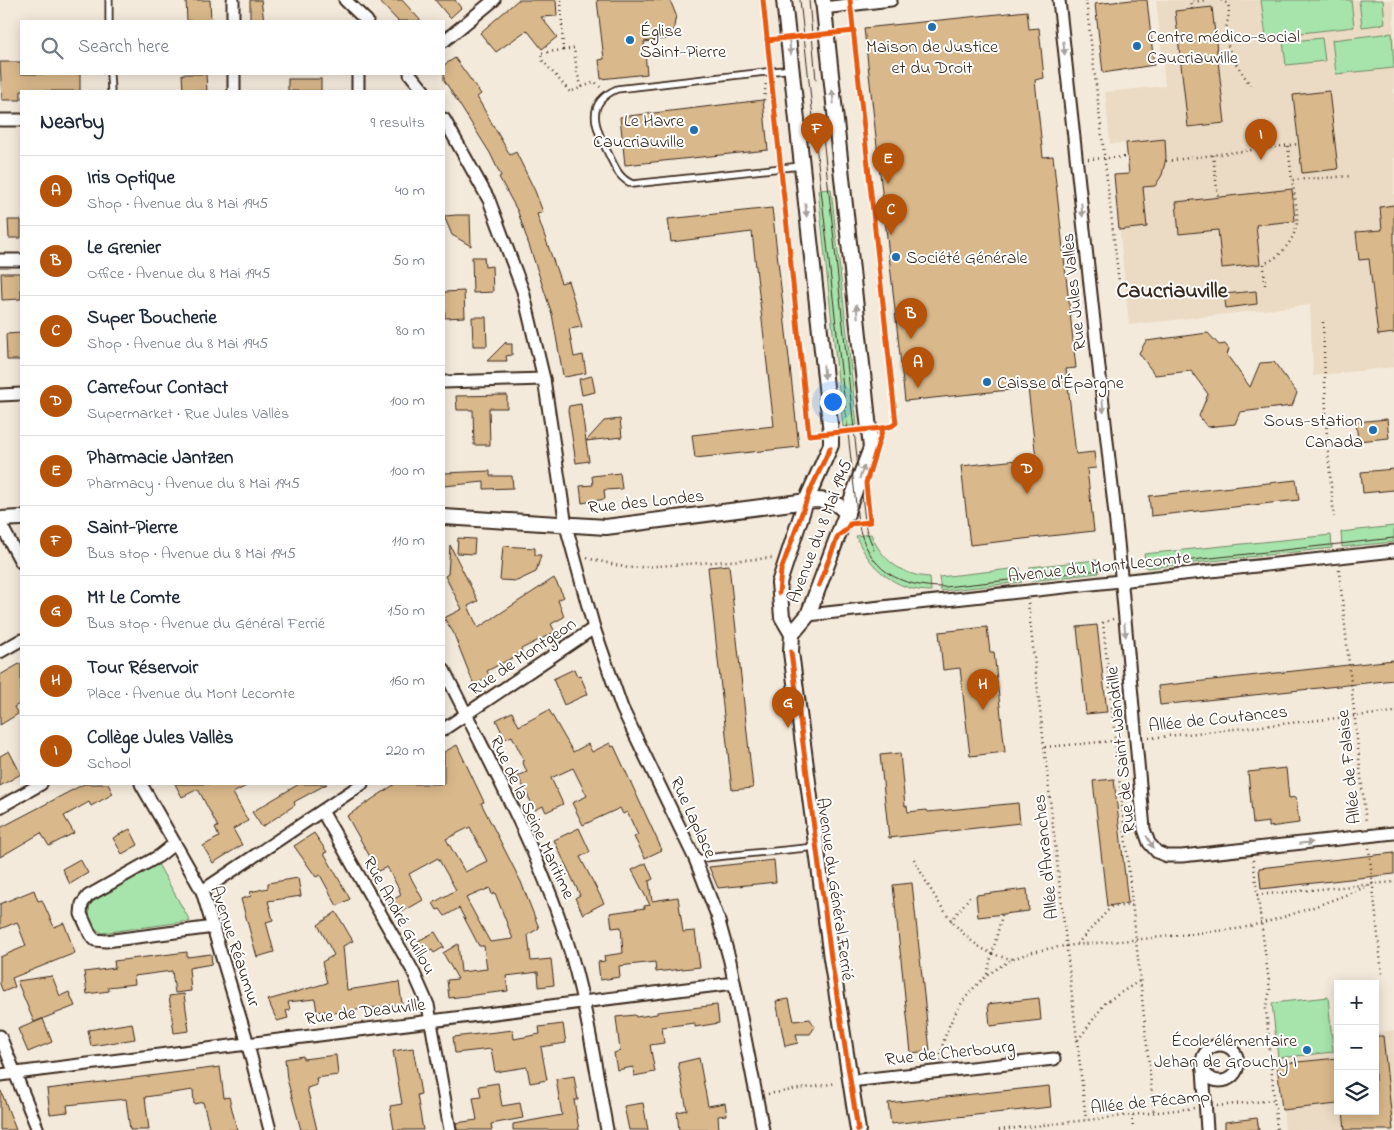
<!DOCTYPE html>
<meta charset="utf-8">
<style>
body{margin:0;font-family:"Indie Flower",sans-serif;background:#f2f2f3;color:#1f2937}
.controls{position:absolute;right:15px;bottom:15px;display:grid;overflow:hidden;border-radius:0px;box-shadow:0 2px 12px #0003}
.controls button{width:45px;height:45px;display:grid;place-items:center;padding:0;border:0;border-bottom:1px solid #e0e1e3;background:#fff;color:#1f2937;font:25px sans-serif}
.you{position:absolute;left:832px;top:401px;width:18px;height:18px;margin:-12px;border:4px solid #fff;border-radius:50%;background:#1a73e8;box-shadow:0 0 0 8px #1a73e833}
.badge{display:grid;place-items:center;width:32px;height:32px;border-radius:50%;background:#b45309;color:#fff;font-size:16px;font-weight:700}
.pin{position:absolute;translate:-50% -41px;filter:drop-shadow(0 1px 2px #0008)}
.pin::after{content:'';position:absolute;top:26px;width:18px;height:15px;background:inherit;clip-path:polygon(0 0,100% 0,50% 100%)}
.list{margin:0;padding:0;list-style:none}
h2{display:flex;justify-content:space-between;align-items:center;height:65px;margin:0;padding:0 20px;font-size:21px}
h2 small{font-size:16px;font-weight:400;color:#747a83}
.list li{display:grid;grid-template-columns:32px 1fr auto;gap:15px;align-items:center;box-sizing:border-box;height:70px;padding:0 20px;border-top:1px solid #e0e1e3}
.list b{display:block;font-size:19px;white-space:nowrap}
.list p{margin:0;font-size:16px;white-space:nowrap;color:#747a83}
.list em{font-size:16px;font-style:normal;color:#747a83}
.icon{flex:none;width:28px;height:28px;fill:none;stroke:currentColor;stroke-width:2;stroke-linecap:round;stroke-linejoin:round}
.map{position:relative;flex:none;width:1394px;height:1130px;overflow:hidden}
.search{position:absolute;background:#fff;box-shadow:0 2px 12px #0003;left:20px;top:20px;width:425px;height:55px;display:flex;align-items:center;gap:12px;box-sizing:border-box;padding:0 18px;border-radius:0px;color:#747a83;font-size:19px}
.panel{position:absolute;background:#fff;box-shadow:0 2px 12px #0003;left:20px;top:90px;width:425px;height:695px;border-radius:0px}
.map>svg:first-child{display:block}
.built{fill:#ecdbc4}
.green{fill:#a6e4ab;stroke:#708764}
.building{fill:#d9b88b;stroke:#3b2a1e;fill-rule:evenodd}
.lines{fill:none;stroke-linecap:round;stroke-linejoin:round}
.service-casing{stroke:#3b2a1e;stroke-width:9}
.minor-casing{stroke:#3b2a1e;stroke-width:15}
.tertiary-casing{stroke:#3b2a1e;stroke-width:18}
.path{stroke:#3b2a1e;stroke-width:2.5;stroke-dasharray:1 4;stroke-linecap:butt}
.service{stroke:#fff;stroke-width:5.5}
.minor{stroke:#fff;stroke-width:11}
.tertiary{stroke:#fff;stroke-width:14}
.tram{stroke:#3b2a1e;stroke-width:1}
.cycleway-casing{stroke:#fff;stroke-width:8}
.cycleway{stroke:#e8590c;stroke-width:5}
.oneway{fill:#a79f9a}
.poi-dot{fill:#1f6fb2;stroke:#fff;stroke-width:2}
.labels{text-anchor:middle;stroke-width:4;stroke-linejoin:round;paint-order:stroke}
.poi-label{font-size:18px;fill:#3b2a1e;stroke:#fff;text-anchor:start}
.street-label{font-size:18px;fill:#3b2a1e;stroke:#fff}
.district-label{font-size:22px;font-weight:bold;fill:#3b2a1e;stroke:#fff}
</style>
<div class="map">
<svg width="1394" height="1130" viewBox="0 0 1394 1130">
<rect width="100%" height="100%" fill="#f4eadc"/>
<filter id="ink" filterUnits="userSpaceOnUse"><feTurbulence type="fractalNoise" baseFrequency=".02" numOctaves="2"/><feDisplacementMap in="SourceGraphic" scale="10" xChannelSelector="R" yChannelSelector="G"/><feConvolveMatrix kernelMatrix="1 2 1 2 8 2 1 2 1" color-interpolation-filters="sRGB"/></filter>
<g filter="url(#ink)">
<g class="built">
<polygon points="1156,0 1394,0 1394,367 1313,376 1310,305 1129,325 1114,175 1132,173 1131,164 1128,164 1126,143 1110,144 1105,92 1165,86"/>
<polygon points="1328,997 1334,1036 1338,1036 1338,1111 1375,1111 1375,1032 1394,1030 1394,1130 1285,1130 1272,1003"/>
</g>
<g class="green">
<polygon points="1261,0 1351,0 1354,27 1266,37"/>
<polygon points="1359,0 1383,0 1385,24 1362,27"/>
<polygon points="1392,33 1394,68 1336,74 1332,40"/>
<polygon points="1322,38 1325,61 1286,65 1283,42"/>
<polygon points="831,189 857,425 843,427 818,190"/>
<polygon points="1394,526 1394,542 1342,547 1341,532"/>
<path d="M871,534c10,26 32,42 59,43l1,14c-35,0 -62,-23 -75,-55z"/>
<polygon points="1331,535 1332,548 1147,568 1144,554"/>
<polygon points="1097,560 1099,573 1031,581 1030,567"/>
<polygon points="1020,568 1022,582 941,591 939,577"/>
<path d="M158,864l32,57 -88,12c-12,-6 -14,-18 -12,-30z"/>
<polygon points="1328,997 1333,1052 1278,1058 1272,1003"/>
</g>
<g class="building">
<polygon points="186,0 210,0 211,21 187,21"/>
<polygon points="250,0 261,0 264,21 250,21"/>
<polygon points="378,0 402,0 421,21 398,21"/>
<polygon points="435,0 455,0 461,8 450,18"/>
<polygon points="518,0 556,0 557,16 541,17 557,37 542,49 527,30 496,52 480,33"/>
<polygon points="597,0 670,0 676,15 672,38 644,42 647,74 601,79 599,60 604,59"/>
<polygon points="1132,0 1147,0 1154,65 1103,73 1095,4"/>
<polygon points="1212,7 1225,123 1188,127 1175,11"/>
<polygon points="1027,11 1029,29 1039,28 1044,78 1035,80 1043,157 1053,156 1076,368 1066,369 1076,454 1094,452 1096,468 1087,469 1094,531 970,545 961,466 1036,458 1028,388 905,401 864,28"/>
<polygon points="455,58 481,94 477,97 510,155 516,152 535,191 543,212 537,214 561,283 568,281 579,316 582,327 569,329 574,357 583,355 586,373 565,377 563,375 552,314 518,212 499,177 501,176 490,153 444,80 444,65"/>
<polygon points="0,62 21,62 21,74 80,74 80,91 21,91 21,100 2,100"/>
<polygon points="182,74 206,74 207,91 183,91"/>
<rect x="288" y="79" width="33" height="12"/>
<polygon points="1329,91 1338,169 1302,173 1293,95"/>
<polygon points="763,100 768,150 625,165 620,117"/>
<polygon points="1165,139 1166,158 1162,175 1155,186 1143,187 1147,227 1119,230 1114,175 1129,174 1126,143"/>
<polygon points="1292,189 1295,221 1256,225 1260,264 1222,268 1218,230 1179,234 1176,202"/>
<polygon points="1394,205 1394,333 1378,335 1369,259 1359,260 1356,232 1382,230 1380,207"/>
<polygon points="772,208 799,447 695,458 692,435 774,426 752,232 671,242 668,219"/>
<polygon points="457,215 470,215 471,246 452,235 444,216"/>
<polygon points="8,220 21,220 21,238 9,238"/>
<polygon points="472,257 484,257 485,267 492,266 493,292 473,293"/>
<polygon points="1,273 21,273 21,299 2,300"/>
<polygon points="464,291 465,317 445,318 444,292"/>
<polygon points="1256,291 1257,304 1226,308 1224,294"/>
<polygon points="472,317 486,317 487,346 473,346"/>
<polygon points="21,333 21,360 7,360 6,334"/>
<polygon points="1208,333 1219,345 1225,344 1229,349 1227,355 1250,387 1260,363 1274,362 1297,393 1292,406 1240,412 1235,424 1207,427 1199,416 1208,394 1191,371 1155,375 1139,353 1146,341"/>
<polygon points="506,342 506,344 512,344 512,355 506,356 507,361 487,361"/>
<polygon points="592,376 595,392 582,395 579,379"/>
<polygon points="507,395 507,408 489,408 490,445 474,445 473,410 457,410 456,396"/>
<polygon points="581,404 586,441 604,421 620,419 622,437 586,441 589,461 576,463 568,410 569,406"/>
<polygon points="1387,419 1389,438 1358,441 1356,422"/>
<polygon points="1394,469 1394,490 1363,493 1361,472"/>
<polygon points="490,471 490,476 512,476 513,488 484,489 484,482 444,486 444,473"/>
<polygon points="620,473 622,489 604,490 605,499 582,503 580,486 593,485 592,476"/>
<polygon points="1296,480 1299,500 1151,516 1149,496"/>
<polygon points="458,538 475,539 474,554 457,553"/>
<polygon points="450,545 478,601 468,606 478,628 554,578 564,597 558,600 564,617 551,624 555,632 521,649 522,652 512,658 487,671 490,677 474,685 453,632 444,618 462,609 445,576 448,574"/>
<polygon points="503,546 535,548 535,555 541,555 536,572 517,581 500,580"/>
<polygon points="729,565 753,788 732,790 708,567"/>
<polygon points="1097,625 1107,712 1086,714 1077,627"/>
<polygon points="987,627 990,652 994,652 1005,752 970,756 960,668 943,670 939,632"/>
<polygon points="1394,660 1394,680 1160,705 1158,686"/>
<polygon points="21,663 21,703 14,707 18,714 0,725 0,675"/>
<polygon points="574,669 577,676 580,675 588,694 564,705 553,679"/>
<polygon points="549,710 573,752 588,744 592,752 610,743 612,747 614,746 662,850 645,858 634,837 638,835 627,812 623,814 620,808 583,825 572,803 587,796 573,768 551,778 563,804 546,812 543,806 535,810 518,776 527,772 522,761 524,760 512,736 505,739 496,720 512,712 519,726"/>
<path d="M457,745l27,57 -3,1 40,79 18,46 -11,7 3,26 20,-2 3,26 -15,2 -1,-15 -15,2 -17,2 2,15 -59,7 -2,-18 11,-1 -15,-26 15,-9 3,28 26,-3 -3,-23h-5l-20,-38 -14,8 -5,-7 -3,1 -4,-7 23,-13 -18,-32 -29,16 14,26 -26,15 -8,-13 12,-7 -2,-6 -12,-22 -9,4 -31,-55 48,-32h49v-32zM470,827l17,34 -22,11 -19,-33zM490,888l2,7 3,-2 18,46 -23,3 -24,-44z"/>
<polygon points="9,751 21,774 0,786 0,756"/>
<polygon points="900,753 905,806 907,806 908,812 927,810 928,812 1018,803 1020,823 889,838 880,755"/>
<polygon points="1286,768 1289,798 1296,797 1299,823 1269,827 1269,822 1253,824 1248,772"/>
<polygon points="1114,779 1128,903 1107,906 1093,781"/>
<polygon points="84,784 108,784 113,794 91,806 89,802 64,816 74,833 49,846 41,833 0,857 0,828"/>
<polygon points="175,784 250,784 233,793 248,821 233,829 242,845 213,863 203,846 219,837 215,828 218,827 198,789 182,797"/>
<polygon points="299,784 327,784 294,802 295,805 262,827 252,812"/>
<polygon points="579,828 590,852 580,857 604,903 583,914 575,898 580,895 554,840"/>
<polygon points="130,829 138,845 122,854 113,838"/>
<polygon points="314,833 327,852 324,853 350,899 337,906 320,875 316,877 294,846"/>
<polygon points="1394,853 1394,874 1261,889 1259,868"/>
<polygon points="80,859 88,873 70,884 62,869"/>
<polygon points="774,860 776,882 718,888 709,867"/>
<polygon points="646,863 653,879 649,881 652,901 678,897 683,932 695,931 700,967 656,972 655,962 619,966 620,977 600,980 598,962 605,961 604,956 623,953 621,927 612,928 610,913 645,908 644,906 650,905 632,870"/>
<polygon points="298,878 301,896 268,901 273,920 266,922 274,952 257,957 241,899 251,896 250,892 268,888 268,883"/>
<polygon points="912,883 930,1051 911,1053 893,885"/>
<polygon points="1027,889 1029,911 978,917 976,895"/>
<polygon points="34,890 38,901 42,900 54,927 64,923 75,953 12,978 15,987 3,992 0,984 0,957 26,946 17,922 0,929 0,904"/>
<polygon points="336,912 353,941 343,946 347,990 399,982 402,1004 325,1014 325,1011 317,1012 315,999 288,1002 290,1010 286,1011 288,1018 277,1021 268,1000 327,983 322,962 334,955 318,925"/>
<polygon points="435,932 444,947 434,953 432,950 425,954 418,941"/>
<polygon points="187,952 187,957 211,954 212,964 189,968 191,991 175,993 172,971 134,976 135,984 108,987 109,991 87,994 84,972 115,968 114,961"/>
<polygon points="52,976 60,996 69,992 75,1006 34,1022 17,981"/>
<polygon points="184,994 189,1031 174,1033 169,996"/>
<polygon points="1039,998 1041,1020 990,1026 988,1004"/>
<polygon points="789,999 794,1021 810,1019 815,1027 810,1034 796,1034 798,1043 785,1046 776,1001"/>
<polygon points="717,1005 719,1023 695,1027 695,1023 662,1027 664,1043 650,1045 655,1072 634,1076 633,1067 617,1070 614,1053 620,1051 616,1017 635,1015 636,1017 657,1014 657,1012"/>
<polygon points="43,1019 52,1042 28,1052 18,1029"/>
<polygon points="132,1023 135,1039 91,1046 88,1030"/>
<polygon points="563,1024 566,1043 541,1047 547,1080 530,1083 527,1067 495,1072 491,1049 455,1053 453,1037 513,1030 514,1039 540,1034 539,1027"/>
<polygon points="1375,1036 1383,1036 1393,1130 1345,1130 1343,1111 1375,1111"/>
<polygon points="413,1048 421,1094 417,1095 423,1130 394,1130 390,1106 402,1104 393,1051"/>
<polygon points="336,1055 338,1075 316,1078 317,1085 307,1088 317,1130 301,1130 287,1079 285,1059 303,1056 303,1059"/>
<polygon points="699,1058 708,1106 725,1103 727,1115 718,1116 719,1130 679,1130 677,1112 687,1110 678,1063"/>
<polygon points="1338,1058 1338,1104 1282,1110 1277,1064"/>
<polygon points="220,1067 224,1098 229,1097 237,1130 210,1130 203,1102 194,1104 193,1090 145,1097 149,1130 130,1130 126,1099 67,1105 68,1112 50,1114 47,1089"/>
<polygon points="574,1076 578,1100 574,1100 579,1130 513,1130 513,1124 562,1115 556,1079"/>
<polygon points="498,1083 502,1106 520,1103 523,1118 491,1124 492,1130 457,1130 456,1123 477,1120 473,1098 481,1097 479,1086"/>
<polygon points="1049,1086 1051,1107 891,1124 888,1103"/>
<polygon points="0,1091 1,1091 16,1130 0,1130"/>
<polygon points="643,1103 648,1130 629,1130 624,1106"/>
<polygon points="1257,1118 1259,1130 1225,1130 1225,1122"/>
</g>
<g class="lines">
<defs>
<g id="service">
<polyline points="109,0 109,21"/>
<path d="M792,69l-175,20c-34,15 -21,39 -8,66 6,12 10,24 24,29l168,-18"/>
<polyline points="110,74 111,91"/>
<polyline points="695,859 816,847"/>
</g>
<g id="minor">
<polyline points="233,0 233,21"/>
<polyline points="345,0 367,21"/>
<polyline points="1059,0 1118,542 1144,829 1149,843 1157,852 1167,856 1182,856 1394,833"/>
<polyline points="823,8 891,0"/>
<polyline points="444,41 494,0"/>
<polyline points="234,74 234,91"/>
<polyline points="358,74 358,91"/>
<polyline points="410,74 424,91"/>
<polyline points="444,119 489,200 523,291 544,379 566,526 594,628 622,708 695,859 718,918 730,961 763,1130"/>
<polyline points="0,120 21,120"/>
<polyline points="0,260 21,260"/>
<polyline points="444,382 544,379"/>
<polyline points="0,395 21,394"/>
<polyline points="0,523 21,562"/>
<polyline points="808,615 1394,551"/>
<polyline points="0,652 21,640"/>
<path d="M444,670c43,87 92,175 122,268 20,61 29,128 41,192"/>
<polyline points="444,729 594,628"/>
<polyline points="141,784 202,891 245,1034 270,1130"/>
<polyline points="0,807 41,784"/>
<polyline points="322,811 413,971 428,1005 450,1130"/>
<polyline points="174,844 159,856 88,896 82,904 81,914 90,934 95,940 106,941 214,927"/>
<polyline points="202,891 362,784"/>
<polyline points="0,1036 38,1130"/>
<circle cx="1220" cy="1063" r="18"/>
<polyline points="1203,1069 1207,1130"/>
<polyline points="0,1075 734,983"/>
<polyline points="850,1081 1054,1059"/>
</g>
<g id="tertiary">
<polyline points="784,0 831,433 831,445 806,501 779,583 782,617 792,634"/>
<path d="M444,517l162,10 209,-27c14,0 23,2 32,14"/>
<polyline points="0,519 21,518"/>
<polyline points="792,634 808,615 871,448 823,0"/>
<polyline points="792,634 791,652 831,958 858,1130"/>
</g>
</defs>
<use href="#service" class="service-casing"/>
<use href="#minor" class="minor-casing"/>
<use href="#tertiary" class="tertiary-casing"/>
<g class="path">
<polyline points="561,0 563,50 541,53 542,60 570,92 595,82 600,87"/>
<polyline points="1086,0 1121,299"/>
<path d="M1221,0l7,4c3,12 -3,20 -2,31 1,18 15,35 24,50"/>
<polyline points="1192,9 1190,2 1208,0"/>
<polyline points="563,50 574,48 577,73 582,87"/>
<polyline points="764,100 766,82"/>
<polyline points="1288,146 1292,180 1351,176"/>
<polyline points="1213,155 1218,197"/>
<polyline points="1088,159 1127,157"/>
<polyline points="1166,161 1298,144"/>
<path d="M1265,285l-1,-22c15,-3 31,-24 33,-40 1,-13 -3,-30 -5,-43"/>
<polyline points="1323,322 1327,441 1334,517"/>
<polyline points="808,537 825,535"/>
<polyline points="587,558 628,568 772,558"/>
<polyline points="1339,570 1366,823"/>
<polyline points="1028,603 1086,1120"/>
<polyline points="1113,619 1103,623 1154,1113"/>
<polyline points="1149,738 1394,712"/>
<polyline points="1045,747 1124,740"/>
<polyline points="1369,848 1382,974"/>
<path d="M914,859c21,40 51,97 101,100"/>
<polyline points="1253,860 1270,990 1266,1009 1277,1130"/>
<polyline points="1257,895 1394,882"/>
<polyline points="951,921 972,894"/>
<polyline points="1077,944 1111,907 1133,905"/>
<polyline points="987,974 1002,915"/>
<polyline points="1078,1040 1106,1002 1141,980"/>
<path d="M940,1060c6,-52 46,-97 97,-109 31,-7 63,-8 94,-11 36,-3 71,-8 106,-11 48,-10 91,-27 136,-45"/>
<polyline points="768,1094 837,1083"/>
<polyline points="1217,1106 1273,1100"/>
<polyline points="1132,1115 1133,1130"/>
<polyline points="999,1130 1194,1108"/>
</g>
<use href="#service" class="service"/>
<use href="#minor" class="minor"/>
<use href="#tertiary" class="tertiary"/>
<g class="tram">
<path d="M800,0l58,523c11,48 40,64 87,64l449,-49"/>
<polyline points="809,0 816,80"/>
<polyline points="822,127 858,467"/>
<polyline points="862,495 866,529 874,550"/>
</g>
<defs>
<g id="cycleway">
<polyline points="763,0 809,435 883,428"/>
<polyline points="767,40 854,31"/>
<polyline points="819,585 838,536 846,530 850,524 870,522 866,483 883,428 892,426 896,423 850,0"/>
<polyline points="779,593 781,570 810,491 830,448"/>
<polyline points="791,652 831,958 858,1130"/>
</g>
</defs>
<use href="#cycleway" class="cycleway-casing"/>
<use href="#cycleway" class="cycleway"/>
</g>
<defs><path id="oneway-solid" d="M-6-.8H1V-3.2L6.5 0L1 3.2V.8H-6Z" transform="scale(1.25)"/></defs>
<g class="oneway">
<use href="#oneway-solid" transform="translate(790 48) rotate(84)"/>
<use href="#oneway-solid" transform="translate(1064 48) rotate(84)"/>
<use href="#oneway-solid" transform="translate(833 97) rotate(-96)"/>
<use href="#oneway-solid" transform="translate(806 210) rotate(84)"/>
<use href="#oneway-solid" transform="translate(1082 210) rotate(84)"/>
<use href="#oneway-solid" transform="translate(857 311) rotate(-96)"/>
<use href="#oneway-solid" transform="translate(824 372) rotate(84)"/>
<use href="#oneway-solid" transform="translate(1103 406) rotate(84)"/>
<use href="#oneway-solid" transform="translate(862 472) rotate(-69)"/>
<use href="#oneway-solid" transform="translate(1125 630) rotate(84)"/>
<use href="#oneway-solid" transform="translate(1150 842) rotate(60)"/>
<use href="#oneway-solid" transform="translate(1306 843) rotate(-6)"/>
</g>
</g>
<g class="poi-dot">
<circle cx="932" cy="27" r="5"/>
<circle cx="630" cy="40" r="5"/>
<circle cx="1137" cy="46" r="5"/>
<circle cx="694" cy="130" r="5"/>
<circle cx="896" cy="257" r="5"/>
<circle cx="987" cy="382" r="5"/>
<circle cx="1373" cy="430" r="5"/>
<circle cx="1307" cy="1050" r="5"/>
</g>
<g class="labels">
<g class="poi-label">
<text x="640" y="36">Église<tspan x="640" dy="21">Saint-Pierre</tspan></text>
<text x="1147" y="42">Centre médico-social<tspan x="1147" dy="21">Caucriauville</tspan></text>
<text x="932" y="52" text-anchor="middle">Maison de Justice<tspan x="932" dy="21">et du Droit</tspan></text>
<text x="684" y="126" text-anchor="end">Le Havre<tspan x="684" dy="21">Caucriauville</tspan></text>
<text x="906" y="263">Société Générale</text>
<text x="997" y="388">Caisse d'Épargne</text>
<text x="1363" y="426" text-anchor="end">Sous-station<tspan x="1363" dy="21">Canada</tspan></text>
<text x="1297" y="1046" text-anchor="end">École élémentaire<tspan x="1297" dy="21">Jehan de Grouchy I</tspan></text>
</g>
<g class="street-label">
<text transform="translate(1073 292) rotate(-96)" y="6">Rue Jules Vallès</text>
<text transform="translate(646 501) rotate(-6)" y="6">Rue des Londes</text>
<text transform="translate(819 531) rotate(-69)" y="6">Avenue du 8 Mai 1945</text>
<text transform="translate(1099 566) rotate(-6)" y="6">Avenue du Mont Lecomte</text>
<text transform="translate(522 656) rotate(-34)" y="6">Rue de Montgeon</text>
<text transform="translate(1218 718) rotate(-6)" y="6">Allée de Coutances</text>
<text transform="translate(1120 750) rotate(-96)" y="6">Rue de Saint-Wandrille</text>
<text transform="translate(1348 767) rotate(-96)" y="6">Allée de Falaise</text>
<text transform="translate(533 817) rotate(65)" y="6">Rue de la Seine Maritime</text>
<text transform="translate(694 817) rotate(65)" y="6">Rue Laplace</text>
<text transform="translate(1045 857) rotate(-96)" y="6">Allée d'Avranches</text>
<text transform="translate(836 889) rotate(82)" y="6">Avenue du Général Ferrié</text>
<text transform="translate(400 915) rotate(61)" y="6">Rue André Guillou</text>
<text transform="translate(236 946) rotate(72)" y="6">Avenue Réaumur</text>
<text transform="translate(365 1011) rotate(-7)" y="6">Rue de Deauville</text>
<text transform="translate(950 1052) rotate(-6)" y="6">Rue de Cherbourg</text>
<text transform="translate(1150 1101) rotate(-6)" y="6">Allée de Fécamp</text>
</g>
<g class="district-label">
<text x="1172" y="297">Caucriauville</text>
</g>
</g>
</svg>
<div class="controls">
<button>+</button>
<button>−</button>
<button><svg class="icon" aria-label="layers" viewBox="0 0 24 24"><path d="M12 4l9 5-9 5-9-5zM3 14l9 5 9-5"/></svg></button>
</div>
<div class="you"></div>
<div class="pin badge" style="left:918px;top:388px">A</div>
<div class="pin badge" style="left:911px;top:339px">B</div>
<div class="pin badge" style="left:891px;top:235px">C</div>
<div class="pin badge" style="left:1027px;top:494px">D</div>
<div class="pin badge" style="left:888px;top:184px">E</div>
<div class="pin badge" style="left:817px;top:154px">F</div>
<div class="pin badge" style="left:788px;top:728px">G</div>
<div class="pin badge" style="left:983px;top:710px">H</div>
<div class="pin badge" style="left:1261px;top:160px">I</div>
<div class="search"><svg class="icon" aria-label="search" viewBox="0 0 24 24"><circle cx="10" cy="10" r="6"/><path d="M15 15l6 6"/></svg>Search here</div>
<section class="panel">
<h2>Nearby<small>9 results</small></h2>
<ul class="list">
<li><span class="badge">A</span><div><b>Iris Optique</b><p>Shop · Avenue du 8 Mai 1945</p></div><em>40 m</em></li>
<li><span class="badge">B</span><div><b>Le Grenier</b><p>Office · Avenue du 8 Mai 1945</p></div><em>50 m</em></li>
<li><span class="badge">C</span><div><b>Super Boucherie</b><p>Shop · Avenue du 8 Mai 1945</p></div><em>80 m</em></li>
<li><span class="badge">D</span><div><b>Carrefour Contact</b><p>Supermarket · Rue Jules Vallès</p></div><em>100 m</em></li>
<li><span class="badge">E</span><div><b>Pharmacie Jantzen</b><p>Pharmacy · Avenue du 8 Mai 1945</p></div><em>100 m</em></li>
<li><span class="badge">F</span><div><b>Saint-Pierre</b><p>Bus stop · Avenue du 8 Mai 1945</p></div><em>110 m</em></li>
<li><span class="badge">G</span><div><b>Mt Le Comte</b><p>Bus stop · Avenue du Général Ferrié</p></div><em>150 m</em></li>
<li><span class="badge">H</span><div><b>Tour Réservoir</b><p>Place · Avenue du Mont Lecomte</p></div><em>160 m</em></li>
<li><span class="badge">I</span><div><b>Collège Jules Vallès</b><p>School</p></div><em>220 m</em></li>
</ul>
</section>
</div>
